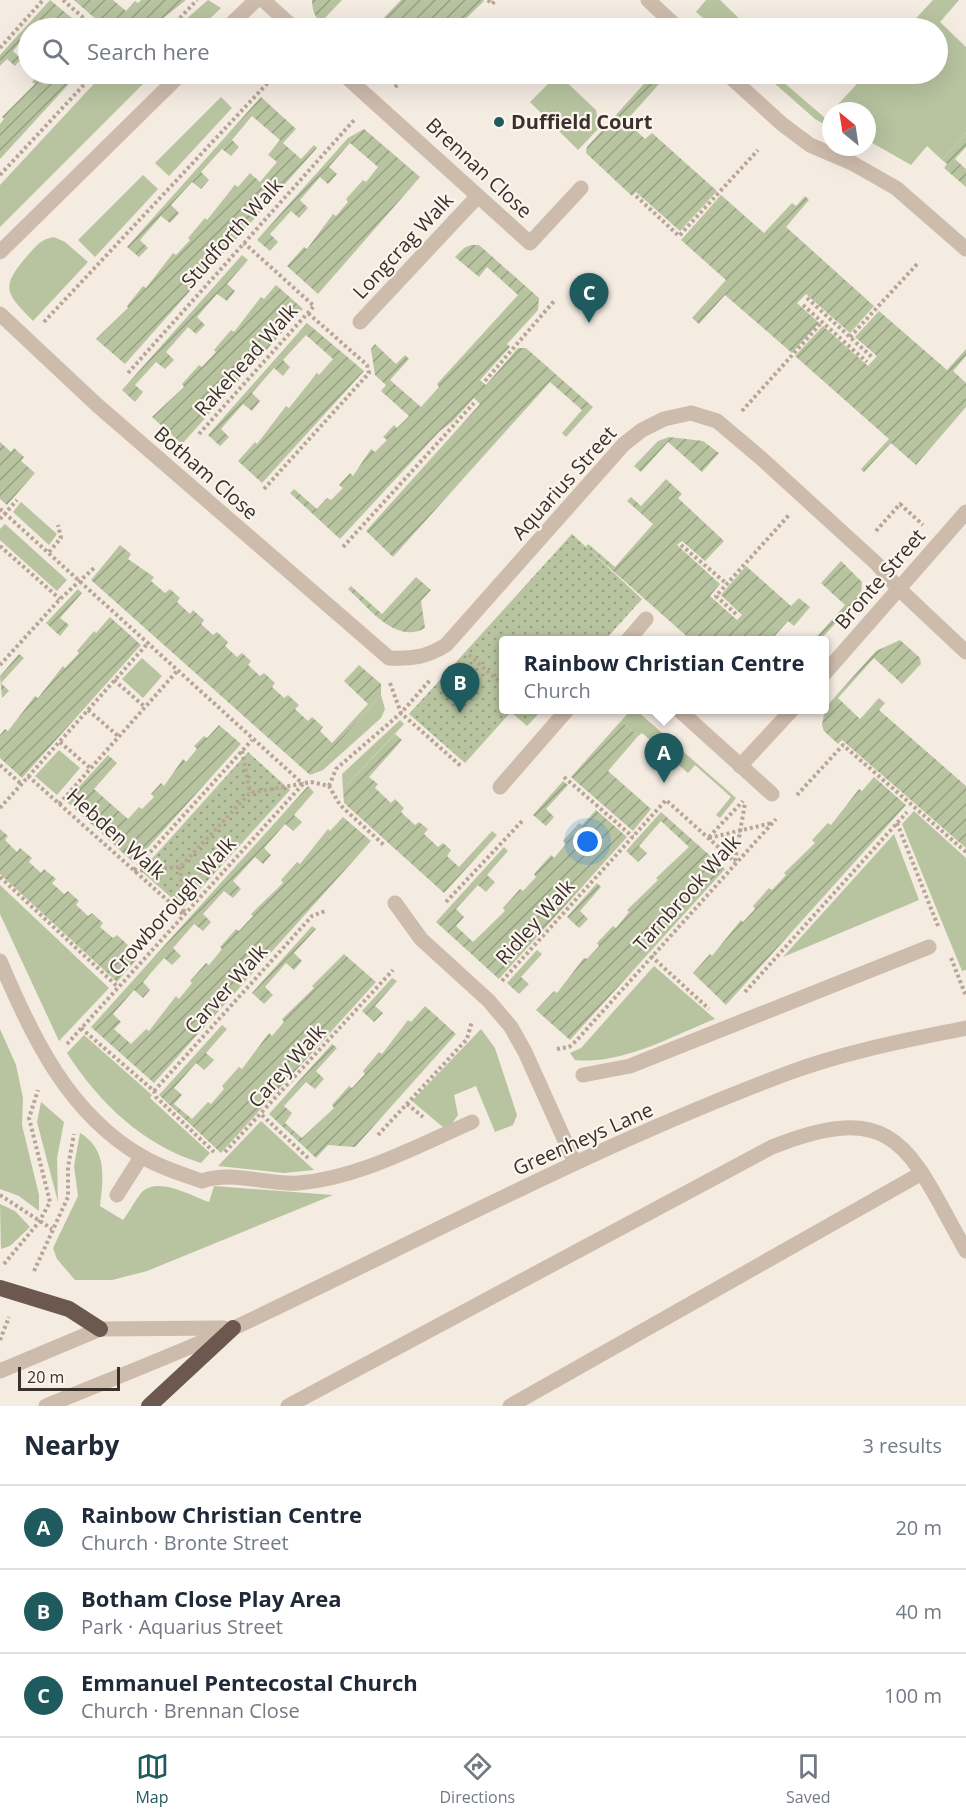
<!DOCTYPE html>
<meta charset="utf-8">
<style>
body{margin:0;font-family:"Open Sans",sans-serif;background:#f2f2f3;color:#1f2937}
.compass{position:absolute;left:822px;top:102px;width:54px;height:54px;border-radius:50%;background:#fff;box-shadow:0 6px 24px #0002;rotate:330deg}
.scale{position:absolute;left:18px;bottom:15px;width:102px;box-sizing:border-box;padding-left:6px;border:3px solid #3b302b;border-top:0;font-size:16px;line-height:21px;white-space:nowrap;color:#3b302b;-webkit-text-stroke:4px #fbf5ee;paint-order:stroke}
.you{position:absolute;left:588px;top:842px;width:21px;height:21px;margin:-15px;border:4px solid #fff;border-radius:50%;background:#1a73e8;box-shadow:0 0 0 9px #1a73e833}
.badge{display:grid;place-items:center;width:39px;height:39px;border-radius:50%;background:#1f5a5e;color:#fff;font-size:20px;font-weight:700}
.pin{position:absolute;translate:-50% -50px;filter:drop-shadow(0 2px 3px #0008)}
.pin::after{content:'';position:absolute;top:32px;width:21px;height:18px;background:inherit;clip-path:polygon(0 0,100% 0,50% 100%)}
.popup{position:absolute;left:499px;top:636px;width:330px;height:78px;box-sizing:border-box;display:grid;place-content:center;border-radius:6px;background:#fff;filter:drop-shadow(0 2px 4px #0005);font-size:20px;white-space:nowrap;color:#747a83}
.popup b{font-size:22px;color:#1f2937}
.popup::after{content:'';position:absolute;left:50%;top:100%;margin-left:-12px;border:12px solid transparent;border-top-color:#fff}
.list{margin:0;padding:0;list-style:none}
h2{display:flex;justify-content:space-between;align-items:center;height:78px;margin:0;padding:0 24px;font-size:26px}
h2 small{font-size:20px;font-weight:400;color:#747a83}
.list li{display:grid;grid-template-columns:39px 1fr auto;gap:18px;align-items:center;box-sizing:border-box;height:84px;padding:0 24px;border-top:2px solid #e0e1e3}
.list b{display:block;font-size:22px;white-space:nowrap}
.list p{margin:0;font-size:20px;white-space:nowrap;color:#747a83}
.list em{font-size:20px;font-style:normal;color:#747a83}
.icon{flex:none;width:33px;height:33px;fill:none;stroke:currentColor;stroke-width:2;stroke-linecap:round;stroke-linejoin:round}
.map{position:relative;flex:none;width:966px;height:1406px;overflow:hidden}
.search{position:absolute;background:#fff;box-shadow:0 6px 24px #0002;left:18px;right:18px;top:18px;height:66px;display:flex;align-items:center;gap:15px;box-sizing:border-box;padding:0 21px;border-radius:33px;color:#747a83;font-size:22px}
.sheet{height:330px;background:#fff}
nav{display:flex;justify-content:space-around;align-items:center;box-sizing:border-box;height:84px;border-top:2px solid #e0e1e3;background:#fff;font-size:16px;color:#747a83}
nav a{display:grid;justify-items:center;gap:3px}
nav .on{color:#1f5a5e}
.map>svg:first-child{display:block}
.grass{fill:#b8c4a0}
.park{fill:url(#park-dots)}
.garden{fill:url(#garden-furrows)}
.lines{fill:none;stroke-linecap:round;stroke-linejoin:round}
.path{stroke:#b9a596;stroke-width:4;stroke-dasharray:3 3;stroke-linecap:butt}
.service{stroke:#cdbbac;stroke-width:15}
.minor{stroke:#cdbbac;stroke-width:15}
.tertiary{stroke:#cdbbac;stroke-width:15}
.trunk{stroke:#6c584f;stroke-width:16}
.poi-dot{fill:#1f5a5e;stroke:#fbf5ee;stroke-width:2}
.labels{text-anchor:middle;stroke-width:4.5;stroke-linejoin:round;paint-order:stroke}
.poi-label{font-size:20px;font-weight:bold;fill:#3b302b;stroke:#fbf5ee;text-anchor:start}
.street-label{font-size:20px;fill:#3b302b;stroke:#fbf5ee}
</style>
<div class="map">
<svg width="966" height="1406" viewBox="0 0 966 1406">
<defs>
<pattern id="park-dots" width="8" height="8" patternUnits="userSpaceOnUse" patternTransform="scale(1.5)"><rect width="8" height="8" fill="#b8c4a0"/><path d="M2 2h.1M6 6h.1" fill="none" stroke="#97a083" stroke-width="1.8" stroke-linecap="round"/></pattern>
<pattern id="garden-furrows" width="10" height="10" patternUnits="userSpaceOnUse" patternTransform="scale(1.5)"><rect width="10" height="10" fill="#b8c4a0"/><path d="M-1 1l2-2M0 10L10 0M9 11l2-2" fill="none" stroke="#97a083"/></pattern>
</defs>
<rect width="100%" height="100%" fill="#f4ebe1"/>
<g class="grass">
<polygon points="208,0 221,8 200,28 176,28"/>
<polygon points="706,0 720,0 749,28 715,28 696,12"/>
<polygon points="933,0 959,0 940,22 966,47 966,133 942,160 927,146 911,165 867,140 867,111 832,111 866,74 876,74 884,81 891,74 938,74 938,28 907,28"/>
<polygon points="483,19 505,20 514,28 474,28"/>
<polygon points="103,74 132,74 143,84 0,227 0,185"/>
<polygon points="558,74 596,110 599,128 578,150 530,102"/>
<polygon points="764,74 774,74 825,118 831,112 831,128 815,119"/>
<polygon points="221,97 232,108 169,176 155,163"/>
<polygon points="143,175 158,189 95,257 78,240"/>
<path d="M54,237l11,5 23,20 -55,59c-28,-28 -33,-34 -5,-66 9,-10 13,-16 26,-18z"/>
<polygon points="21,502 57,534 49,545 13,512"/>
<polygon points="5,524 67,580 57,591 0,540 0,529"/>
<polygon points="142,658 162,676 143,698 122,679"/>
<polygon points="381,695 385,709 381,718 323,770 310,775"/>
<polygon points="631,710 636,710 736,798 720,818 716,815 731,797 695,765 688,773 642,733 638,736 621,721"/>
<polygon points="400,720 404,724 343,789 342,774"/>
<polygon points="59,750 80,768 57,795 35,776"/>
<polygon points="914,811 966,858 966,970 962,971 902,824"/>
<polygon points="894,834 919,900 783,957"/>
<polygon points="0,885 109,988 59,1041 0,914"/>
<path d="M654,966l61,53c-43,17 -93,46 -140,41l-5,-7 11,-5z"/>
<polygon points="0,1029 16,1065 23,1098 22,1125 39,1195 39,1211 19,1196 0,1189"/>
<polygon points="481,1029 495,1048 517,1115 513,1125 495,1132 476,1086 454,1095 458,1115 451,1125 444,1128 412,1101"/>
<path d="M84,1035l68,60 -2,3 60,55 -9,10c-58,-18 -102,-60 -134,-110z"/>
<polygon points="41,1102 64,1122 57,1158 58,1202 37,1122"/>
<polygon points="261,1121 314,1170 284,1173 218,1166"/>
<path d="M80,1133c28,17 23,45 20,73l23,14c7,-9 12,-20 19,-28 16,-16 50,4 67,10l5,-16 119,9 -186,76 -35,9h-37l-18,-21 -4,-11 25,-52 -4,-30z"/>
<polygon points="0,1204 15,1211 30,1227 10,1246 1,1249"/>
</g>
<g class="park">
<polygon points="572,534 642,599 605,640 504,640 504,710 542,710 527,726 511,712 465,763 409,714"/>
<polygon points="248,752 290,790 183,908 141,871"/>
</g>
<g class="garden">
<polygon points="50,0 84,28 38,28 35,26 28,28 28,33 13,51 21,59 15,66 7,59 0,66 0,55"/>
<polygon points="74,0 113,0 126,11 135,1 138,3 141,0 186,0 151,28 106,28"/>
<path d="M312,0h30l-18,19 10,9h-8c-10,-8 -14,-16 -14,-28z"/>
<polygon points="401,0 483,0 484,1 456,28 374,28"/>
<polygon points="39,74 78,74 0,159 0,124 4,119 2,117 35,84 32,82"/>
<polygon points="651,76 659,84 626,121 645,139 652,133 717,191 680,231 636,192 632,196 586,153 587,147"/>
<polygon points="261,97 296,129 283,143 301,159 314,145 317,148 125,364 96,339 128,308 127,306 143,286 146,288 173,253 176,255 190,240 188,238 205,218 207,220 235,185 238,187 250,173 260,182 277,162 268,155 280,140 252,116 232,140 239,147 231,156 222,149 201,172 209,180 201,189 192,182 171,205 179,213 170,223 161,216 140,240 148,248 139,257 127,247"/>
<polygon points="364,129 420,177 318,294 287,266 304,247 307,249 333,214 336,216 348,202 346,199 363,180 366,182 378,167 350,143 329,167 337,174 328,184 320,177 300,200 308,208 299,218 291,211 270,234 278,242 270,251 257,240 348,138"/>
<polygon points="966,133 966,147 955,159 966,169 966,187 944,168 947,164 942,160"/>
<polygon points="721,195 764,233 792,203 796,206 805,196 809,200 786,227 874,306 850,333 806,294 797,303 819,323 792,353 725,295 699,324 692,318 726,280 681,240"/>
<polygon points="471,245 479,245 539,298 538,310 507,344 510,347 480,380 486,385 518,348 526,348 593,407 566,437 562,433 582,410 550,382 393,557 366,531 480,404 474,398 453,421 439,432 340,539 290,493 294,489 317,509 327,498 331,500 343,488 339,485 350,473 353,476 371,449 375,452 387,440 383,437 394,425 397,428 409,416 381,391 386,385 375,375 371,349 375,344 396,364 405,355 409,359 390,380 421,407 439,387 437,384 518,295 487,267 479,277 455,257 464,248"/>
<polygon points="242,255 248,260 227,284 235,291 227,301 217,294 197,317 205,325 196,334 188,327 166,352 174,360 165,369 156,362 135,385 143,392 135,402 122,390"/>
<polygon points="276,285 303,309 182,444 152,417 184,387 182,384 199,365 202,367 216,352 214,350 231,330 234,332 261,297 264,299"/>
<polygon points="879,311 947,370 966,349 966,356 953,371 966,383 966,407 916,465 891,443 864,472 861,469 889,439 795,356 823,326 868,366 877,356 855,337"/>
<polygon points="307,323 364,371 262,483 238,461 255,442 257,444 286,406 289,408 317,373 319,375 333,359 306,335 283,360 290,367 283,376 274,368 252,393 260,401 252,411 243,404 221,429 229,437 220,446 208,435"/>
<polygon points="669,437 703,441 719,453 702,472 668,442 641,472 634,466 658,441"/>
<polygon points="0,442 11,452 14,448 24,457 21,461 35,473 7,505 0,499"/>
<polygon points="666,479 682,494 678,498 724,541 705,561 682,541 677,545 720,584 710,596 737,620 742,615 721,595 746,566 791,606 799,598 810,607 794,626 788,621 772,639 773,640 739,640 735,637 731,640 691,640 586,547 588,544 615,567 653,524 627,501 631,497 641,506"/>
<polygon points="120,545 131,554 128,559 154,577 151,581 165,593 170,589 180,598 177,602 190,614 193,610 204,620 201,624 213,635 217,632 228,642 225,646 237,657 242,653 251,661 248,665 260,676 264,673 275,683 272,687 284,698 288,695 299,705 295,709 308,721 312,717 323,727 320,731 332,743 368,704 344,681 359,665 381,684 381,695 310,775 91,580"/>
<polygon points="841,561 862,582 861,596 820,640 814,640 845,605 821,583"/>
<path d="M416,577l15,13 -10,11 4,27c-29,17 -57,-21 -77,-39l3,-3 31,28z"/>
<polygon points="78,589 82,593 60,618 69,625 60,636 46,623"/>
<polygon points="110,617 141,645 22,778 0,758 0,735 5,729 8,731 35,696 38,698 63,666 65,668 79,653 77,651 94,631 96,633"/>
<polygon points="900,640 920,658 921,664 902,684 874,658 838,698 860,719 879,698 885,703 879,710 966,786 966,848 842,740 838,744 824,731 822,725 825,708 876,651"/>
<polygon points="19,654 24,658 1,683 9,691 2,698 0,676"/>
<polygon points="621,721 638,736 608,771 651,809 633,831 571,777"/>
<polygon points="219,725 241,744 134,863 66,801 108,755 117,763 94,789 128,819 139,807 142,809 154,797 151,794 161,783 164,786 183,759 186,762 197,749 194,746 204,736 207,738"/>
<polygon points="395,734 402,740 369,777 378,784 375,788 391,803 395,799 404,808 401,812 415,825 419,822 428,829 424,834 438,847 443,843 451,850 447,856 459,867 492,831 497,835 444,893 344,803 343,789"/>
<polygon points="874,777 906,805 726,1005 693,973 710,954 712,956 741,920 743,922 755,909 753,906 769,888 772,890 786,875 784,873 815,843 812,840 828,823 831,825 859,789 862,791"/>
<polygon points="563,781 568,785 546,809 554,817 546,826 533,815"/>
<polygon points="308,786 314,792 294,815 302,822 293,831 285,824 264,848 271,855 263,864 255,857 233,881 241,889 233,898 224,891 203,914 211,922 203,931 194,924 173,948 181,956 172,965 164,958 143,982 150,990 143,998 134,990 113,1014 121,1022 114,1029 131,1044 146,1029 149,1031 176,996 179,999 192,983 190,981 206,963 209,965 222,949 220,947 236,929 239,931 253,916 251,914 283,883 281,880 297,862 300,864 328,829 330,831 343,817 371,841 154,1083 91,1027"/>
<polygon points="596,810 627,837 499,979 436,922 504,847 508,851 487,875 495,882 486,892 478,885 456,909 464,917 456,926 473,942 505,911 503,908 520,889 523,891 536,877 534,874 551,855 554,858 566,844 563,841 579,823 582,825"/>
<polygon points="661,812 725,869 570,1040 536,1010 554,991 557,993 584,958 587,959 599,946 597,943 613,926 616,928 629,912 627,910 658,880 656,878 689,847 661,821 639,846 647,853 638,862 626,851"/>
<polygon points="0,829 8,836 5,840 17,852 20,848 32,858 29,862 41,873 44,869 56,879 52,883 64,894 68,891 79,901 76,905 88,916 92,913 103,923 100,927 113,938 117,935 128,945 125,949 136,960 117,982 0,874"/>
<polygon points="597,883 601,887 580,911 588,919 579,928 567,917"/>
<polygon points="312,926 316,929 294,953 302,961 294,970 286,963 265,987 273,995 264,1004 252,993"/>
<polygon points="537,950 542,954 521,977 529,984 519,994 507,983"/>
<polygon points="344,954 376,982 221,1153 159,1095 222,1025 227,1029 206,1053 214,1060 204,1070 196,1063 174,1088 182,1095 174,1104 192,1119 208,1102 211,1104 224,1089 222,1086 239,1067 242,1069 269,1033 272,1036 284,1022 282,1019 314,988 312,986"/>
<polygon points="392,978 397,981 375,1006 383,1013 374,1022 362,1011"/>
<polygon points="425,1006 456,1034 355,1147 328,1145 316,1158 269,1114 332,1044 337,1048 316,1071 324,1079 315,1089 306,1082 284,1106 292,1113 285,1123 302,1138 334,1108 332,1105 349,1086 352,1088 365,1074 363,1071 379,1052 382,1054 408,1020 411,1022"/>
</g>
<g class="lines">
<g class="path">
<polyline points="63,0 95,28"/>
<polyline points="488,0 492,4 496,0"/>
<polyline points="165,28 178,20 197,0"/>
<polyline points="0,48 43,0"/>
<polyline points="395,87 409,74"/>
<polyline points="0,175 94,74"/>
<polyline points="636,196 679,236 758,150"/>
<polyline points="807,298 873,358"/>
<polyline points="803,305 867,362"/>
<polyline points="44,322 276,74"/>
<polyline points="850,337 918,263"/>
<polyline points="128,373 355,119"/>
<polyline points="485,381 555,300"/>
<polyline points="742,411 822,322"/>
<polyline points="199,434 314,306 244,243"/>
<polyline points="264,489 369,373 367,365 308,313"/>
<polyline points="0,509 303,784"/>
<polyline points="0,519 17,500"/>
<polyline points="876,531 900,504 923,525"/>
<polyline points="681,545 727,584"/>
<polyline points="0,546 60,599"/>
<polyline points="343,547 474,403"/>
<polyline points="49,552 61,538 58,525"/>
<polyline points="736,614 716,596 789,515"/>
<polyline points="469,655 504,686"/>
<polyline points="0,665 60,599 94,568"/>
<polyline points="114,680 145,707"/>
<polyline points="390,683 401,713 462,767"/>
<polyline points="88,710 118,736"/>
<polyline points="60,742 90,768"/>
<polyline points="242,751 250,793"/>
<polyline points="0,765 21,784"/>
<polyline points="28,776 184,915"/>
<polyline points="564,777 633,837"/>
<polyline points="329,786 336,769 401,713 431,679"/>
<polyline points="797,795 843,745 966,852"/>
<polyline points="59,804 178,670"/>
<polyline points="0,808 149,642"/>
<polyline points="897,823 938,926"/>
<polyline points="709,837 743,801"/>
<polyline points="709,838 772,823"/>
<polyline points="735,861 745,803"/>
<polyline points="180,867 184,914"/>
<polyline points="134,870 252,740"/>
<polyline points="134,871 180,867 250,793 311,782 329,786 340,805 385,846"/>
<polyline points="0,877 118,987"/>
<polyline points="446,902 524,819"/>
<polyline points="651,956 709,1009"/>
<polyline points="951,958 966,996"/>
<polyline points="502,981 666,800 735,862"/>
<polyline points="745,992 907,812"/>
<polyline points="81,1028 154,1091 156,1097 214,1152"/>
<polyline points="67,1044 303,784"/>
<polyline points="557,1049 569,1047 576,1041 776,819"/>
<polyline points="154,1091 312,916 325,911"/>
<polyline points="407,1104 423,1117"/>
<polyline points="262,1115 308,1158"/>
<polyline points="378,1135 467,1039 472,1021"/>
<polyline points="225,1152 393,970"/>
<polyline points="0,1195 52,1229"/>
<polyline points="4,1264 39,1222 50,1202 29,1118 38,1090"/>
<polyline points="34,1271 68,1197 68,1167 74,1134"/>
<polyline points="0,1340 9,1317"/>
</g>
<g class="service">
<polyline points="583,1075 630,1066 929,947"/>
<path d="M202,1181c29,-11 65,4 96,2 61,-5 119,-37 174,-61"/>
<path d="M288,1406l484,-259c127,-51 138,5 194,104"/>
<polyline points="510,1406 922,1173"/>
</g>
<g class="minor">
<polyline points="263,0 294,28"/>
<polyline points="648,0 678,28"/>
<polyline points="227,28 256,0"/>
<polyline points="343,74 530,243 581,188"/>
<polyline points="727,74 782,124 810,145 852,163 896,188 966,249"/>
<polyline points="0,252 181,74"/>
<path d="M0,314l97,91 292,253c23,1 38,-1 57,-13l178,-201 18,-14 22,-11 27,-6 26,8 45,38 115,105 22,25 67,63"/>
<polyline points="360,322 477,197"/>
<polyline points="628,640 646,619"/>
<polyline points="825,673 966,512"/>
<polyline points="679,710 772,794"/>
<polyline points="740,766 792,710"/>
<polyline points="500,787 567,710"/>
<polyline points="395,903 421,939 489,1001 511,1027 525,1052 575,1163"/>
<path d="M0,961c32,76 69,154 143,196 18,11 39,17 59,24"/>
<polyline points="117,1195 141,1157"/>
</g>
<g class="tertiary">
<polyline points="0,1371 100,1329 224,1328"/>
<path d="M46,1406c63,-26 128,-51 190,-79 184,-87 364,-184 555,-255 57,-21 117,-32 175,-44"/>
</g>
<g class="trunk">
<polyline points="0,1288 69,1309 100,1329"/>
<polyline points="149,1406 233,1328"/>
</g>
</g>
<circle class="poi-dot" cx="499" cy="122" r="6"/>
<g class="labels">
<g class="poi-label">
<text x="511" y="129">Duffield Court</text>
</g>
<g class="street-label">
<text transform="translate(479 168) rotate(43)" y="7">Brennan Close</text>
<text transform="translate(232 233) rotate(-48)" y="7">Studforth Walk</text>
<text transform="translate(403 246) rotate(-47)" y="7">Longcrag Walk</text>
<text transform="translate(246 360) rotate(-48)" y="7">Rakehead Walk</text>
<text transform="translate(206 473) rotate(41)" y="7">Botham Close</text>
<text transform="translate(564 483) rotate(-48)" y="7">Aquarius Street</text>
<text transform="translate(880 579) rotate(-49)" y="7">Bronte Street</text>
<text transform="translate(116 834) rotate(42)" y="7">Hebden Walk</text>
<text transform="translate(687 893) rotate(-48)" y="7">Tarnbrook Walk</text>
<text transform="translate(172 906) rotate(-48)" y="7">Crowborough Walk</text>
<text transform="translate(535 922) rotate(-48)" y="7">Ridley Walk</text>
<text transform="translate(226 989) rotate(-48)" y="7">Carver Walk</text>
<text transform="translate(287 1066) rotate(-48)" y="7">Carey Walk</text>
<text transform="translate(583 1139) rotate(-24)" y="7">Greenheys Lane</text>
</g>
</g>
</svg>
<svg class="compass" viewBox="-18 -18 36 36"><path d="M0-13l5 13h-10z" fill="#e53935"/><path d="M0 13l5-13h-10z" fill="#747a83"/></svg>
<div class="scale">20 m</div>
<div class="you"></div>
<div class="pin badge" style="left:664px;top:783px">A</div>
<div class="popup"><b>Rainbow Christian Centre</b>Church</div>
<div class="pin badge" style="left:460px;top:713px">B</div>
<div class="pin badge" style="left:589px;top:323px">C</div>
<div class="search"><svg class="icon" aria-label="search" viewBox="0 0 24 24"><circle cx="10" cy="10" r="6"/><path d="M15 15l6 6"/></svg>Search here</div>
</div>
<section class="sheet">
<h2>Nearby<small>3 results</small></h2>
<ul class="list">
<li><span class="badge">A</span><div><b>Rainbow Christian Centre</b><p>Church · Bronte Street</p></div><em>20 m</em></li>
<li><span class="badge">B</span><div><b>Botham Close Play Area</b><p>Park · Aquarius Street</p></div><em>40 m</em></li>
<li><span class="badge">C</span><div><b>Emmanuel Pentecostal Church</b><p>Church · Brennan Close</p></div><em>100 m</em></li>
</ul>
</section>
<nav>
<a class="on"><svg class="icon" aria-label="map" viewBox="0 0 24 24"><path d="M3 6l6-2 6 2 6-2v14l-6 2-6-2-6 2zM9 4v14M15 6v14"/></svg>Map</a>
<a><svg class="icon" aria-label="directions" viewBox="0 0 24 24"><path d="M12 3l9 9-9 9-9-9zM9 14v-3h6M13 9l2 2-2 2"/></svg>Directions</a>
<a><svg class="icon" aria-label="saved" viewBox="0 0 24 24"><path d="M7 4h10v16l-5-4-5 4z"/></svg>Saved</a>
</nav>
